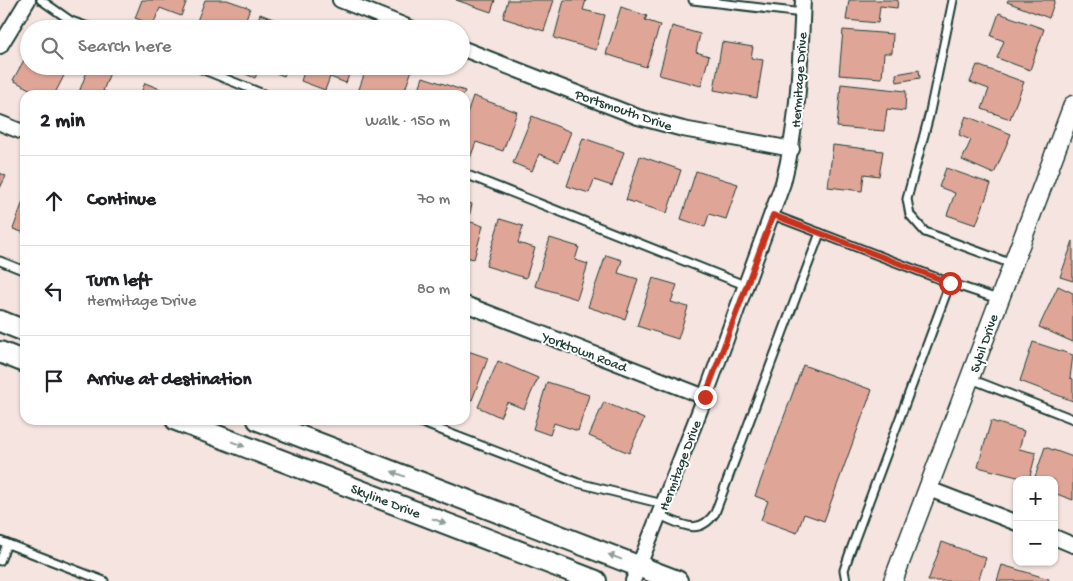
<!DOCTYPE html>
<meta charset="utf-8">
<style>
body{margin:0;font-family:"Gochi Hand",sans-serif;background:#f2f2f2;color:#202124}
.controls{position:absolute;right:15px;bottom:15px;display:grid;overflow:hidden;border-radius:10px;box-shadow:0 1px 4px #0004}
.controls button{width:45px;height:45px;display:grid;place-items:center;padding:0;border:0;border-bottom:1px solid #e0e0e0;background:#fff;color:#202124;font:25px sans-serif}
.stop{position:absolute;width:15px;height:15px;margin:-11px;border:4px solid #c8321e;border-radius:50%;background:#fff}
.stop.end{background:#c8321e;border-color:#fff;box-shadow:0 1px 5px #0008}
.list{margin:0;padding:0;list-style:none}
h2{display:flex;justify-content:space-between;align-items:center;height:65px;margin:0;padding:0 20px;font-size:21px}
h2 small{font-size:16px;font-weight:400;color:#757577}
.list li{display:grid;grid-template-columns:32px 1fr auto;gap:15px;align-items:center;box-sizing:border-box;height:90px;padding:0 20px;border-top:1px solid #e0e0e0}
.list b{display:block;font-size:19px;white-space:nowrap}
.list p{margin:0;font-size:16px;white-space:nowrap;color:#757577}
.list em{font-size:16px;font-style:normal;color:#757577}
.icon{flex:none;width:28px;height:28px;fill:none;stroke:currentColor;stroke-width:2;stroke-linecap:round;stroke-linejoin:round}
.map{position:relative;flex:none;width:1073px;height:581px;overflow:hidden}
.search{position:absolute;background:#fff;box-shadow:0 1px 4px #0004;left:20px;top:20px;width:450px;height:55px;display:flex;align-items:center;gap:12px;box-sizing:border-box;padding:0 18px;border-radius:28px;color:#757577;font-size:19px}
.panel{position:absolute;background:#fff;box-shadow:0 1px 4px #0004;left:20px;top:90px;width:450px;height:335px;border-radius:15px}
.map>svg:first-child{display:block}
.building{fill:#dfa698;stroke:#1f3d34}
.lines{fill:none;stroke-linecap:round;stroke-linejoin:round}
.service-casing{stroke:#1f3d34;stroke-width:11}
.minor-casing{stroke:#1f3d34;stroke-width:18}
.tertiary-casing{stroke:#1f3d34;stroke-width:21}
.secondary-casing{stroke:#1f3d34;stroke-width:24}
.service{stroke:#fff;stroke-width:7}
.minor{stroke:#fff;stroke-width:14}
.tertiary{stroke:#fff;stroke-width:18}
.secondary{stroke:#fff;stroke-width:20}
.oneway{fill:#8f9e9a}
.route{stroke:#c8321e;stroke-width:6}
.labels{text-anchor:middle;stroke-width:4;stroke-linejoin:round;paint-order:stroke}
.street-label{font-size:14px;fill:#1f3d34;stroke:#fff}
</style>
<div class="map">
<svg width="1073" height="581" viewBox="0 0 1073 581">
<rect width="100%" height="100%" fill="#f5e4e0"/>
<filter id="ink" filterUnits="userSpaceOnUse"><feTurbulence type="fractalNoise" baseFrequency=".02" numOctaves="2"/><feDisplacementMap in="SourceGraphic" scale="10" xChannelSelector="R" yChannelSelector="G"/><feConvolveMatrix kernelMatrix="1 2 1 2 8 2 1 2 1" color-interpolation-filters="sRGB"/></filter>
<g filter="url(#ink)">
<g class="building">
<polygon points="142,0 187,0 181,16 160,8 153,25 135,18"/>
<polygon points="205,0 227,0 250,8 242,29 194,29"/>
<polygon points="456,0 495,0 491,12"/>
<polygon points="508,0 554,0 544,31 503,18"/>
<polygon points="564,0 586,0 583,10 605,15 596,50 554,38"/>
<polygon points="849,0 898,0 897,8 880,6 878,23 846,20"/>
<polygon points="1008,0 1055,0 1049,18 1007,2"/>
<polygon points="621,7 647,16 645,20 660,25 646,67 606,54"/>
<polygon points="999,13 1044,29 1030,70 997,58 1004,41 991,36"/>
<polygon points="260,14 299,29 255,29"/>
<polygon points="672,26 700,34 696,52 709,56 701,86 659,75"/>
<polygon points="843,30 893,34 892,53 884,53 882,78 839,75"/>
<polygon points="722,42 753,47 751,58 763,60 757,98 714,90"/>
<polygon points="29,51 29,66 69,66 54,95 40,95 13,80"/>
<polygon points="977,65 1024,82 1010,119 982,109 989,89 970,82"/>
<polygon points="89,66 101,66 111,70 103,91 114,95 78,95"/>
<polygon points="240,66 288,66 284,76 260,67 255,78 238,71"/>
<polygon points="306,66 352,66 346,83 330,77 325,90 301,81"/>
<polygon points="367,66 402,66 412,70 403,95 357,95"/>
<polygon points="919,70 920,78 897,82 896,74"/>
<polygon points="423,77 465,91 463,95 417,95"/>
<polygon points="145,83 163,90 161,95 140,95"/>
<polygon points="841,84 906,91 905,111 887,109 884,131 837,127"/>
<polygon points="473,96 517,112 503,151 476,142 469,161 465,160 465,119"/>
<polygon points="532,116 571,132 559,162 539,154 532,171 513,163"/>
<polygon points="966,116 1011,134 994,174 962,160 971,140 959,135"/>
<polygon points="583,138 624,152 612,186 594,180 589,193 567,186"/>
<polygon points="833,145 883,151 879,176 864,174 862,191 828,187"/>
<polygon points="640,156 681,170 667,213 626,200"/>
<polygon points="946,168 991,184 976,225 947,215 955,193 939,187"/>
<polygon points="696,171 738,184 726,219 709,214 705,227 681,219"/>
<polygon points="0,173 6,176 0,188"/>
<polygon points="25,196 25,233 13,229"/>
<polygon points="465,202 472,204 468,221 483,226 474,259 465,257"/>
<polygon points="500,219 523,226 518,243 535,248 526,278 486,266"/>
<polygon points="550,238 579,247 575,260 588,264 577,299 535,286"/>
<polygon points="1073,241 1073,281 1060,277"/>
<polygon points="606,255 622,260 618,273 638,279 625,319 588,307"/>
<polygon points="653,278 677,285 671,302 688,307 678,339 637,326"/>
<polygon points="1058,286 1073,293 1073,342 1039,327"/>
<polygon points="1033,342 1073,355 1070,378 1073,379 1073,401 1020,381"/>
<polygon points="465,350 488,358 472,400 465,398"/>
<polygon points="498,361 538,378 524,409 507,402 500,417 478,407"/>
<polygon points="803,365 872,390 824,521 804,514 797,533 761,520 768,501 755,496"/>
<polygon points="547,382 589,395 578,431 554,423 550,435 533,429"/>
<polygon points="604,402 644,419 629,453 589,436"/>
<polygon points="991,421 1024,431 1019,449 1036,453 1029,480 978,467"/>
<polygon points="1045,447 1073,457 1073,500 1054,493 1054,480 1034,480"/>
<polygon points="942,542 986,558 978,581 928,581"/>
<polygon points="1002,565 1049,579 1048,581 997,581"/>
</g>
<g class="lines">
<defs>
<g id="service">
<polyline points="41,0 71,21 94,29"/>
<polyline points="693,0 803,13"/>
<polyline points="953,0 929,116 907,199 910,215 925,232 1012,264"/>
<polyline points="194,66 266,95"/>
<polyline points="465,174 747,286"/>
<polyline points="773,215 950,283 998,299"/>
<polyline points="0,261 25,271"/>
<polyline points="971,379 1073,419"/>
<polyline points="415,420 578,483 663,504"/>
<path d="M659,515c23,9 39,22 56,-2l105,-280"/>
<polyline points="0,541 104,581"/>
<polyline points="0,561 7,544"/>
<polyline points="846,581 844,570 850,552 950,283"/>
</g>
<g id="minor">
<polyline points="340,0 413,29"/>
<polyline points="0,46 28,0"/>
<polyline points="461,48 638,117 683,129 792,149"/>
<polyline points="0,123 25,133"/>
<polyline points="465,304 705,397"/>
<polyline points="929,489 1017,523"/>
<polyline points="1054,537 1073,545"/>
<path d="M633,581l72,-184 78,-214c16,-61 17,-121 20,-183"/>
</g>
<polyline id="tertiary" points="893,581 1073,105"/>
<g id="secondary">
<polyline points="0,321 25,331"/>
<polyline points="0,352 25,362"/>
<polyline points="176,420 596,581"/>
<polyline points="258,420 677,581"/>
</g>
</defs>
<use href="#service" class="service-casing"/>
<use href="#minor" class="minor-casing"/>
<use href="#tertiary" class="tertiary-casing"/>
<use href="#secondary" class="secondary-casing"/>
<use href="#service" class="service"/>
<use href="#minor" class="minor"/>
<use href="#tertiary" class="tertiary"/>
<use href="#secondary" class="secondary"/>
</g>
<defs><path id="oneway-solid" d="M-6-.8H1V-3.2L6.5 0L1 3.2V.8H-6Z" transform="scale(1.25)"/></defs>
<g class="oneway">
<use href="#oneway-solid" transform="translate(238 444) rotate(21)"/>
<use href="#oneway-solid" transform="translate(398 474) rotate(-159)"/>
<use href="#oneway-solid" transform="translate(439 521) rotate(21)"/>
<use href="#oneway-solid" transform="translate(615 557) rotate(-159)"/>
</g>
</g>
<g class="lines" filter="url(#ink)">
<polyline class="route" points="705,397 773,215 950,283"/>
</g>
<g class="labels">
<g class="street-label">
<text transform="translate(798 80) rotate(-86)" y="5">Hermitage Drive</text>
<text transform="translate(624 109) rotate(19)" y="5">Portsmouth Drive</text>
<text transform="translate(983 343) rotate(-71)" y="5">Sybil Drive</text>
<text transform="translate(585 351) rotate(21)" y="5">Yorktown Road</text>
<text transform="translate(679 465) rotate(-69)" y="5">Hermitage Drive</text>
<text transform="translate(386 500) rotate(21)" y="5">Skyline Drive</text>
</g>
</g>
</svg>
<div class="controls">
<button>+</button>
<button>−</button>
</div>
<div class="stop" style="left:950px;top:283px"></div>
<div class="stop end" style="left:705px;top:397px"></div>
<div class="search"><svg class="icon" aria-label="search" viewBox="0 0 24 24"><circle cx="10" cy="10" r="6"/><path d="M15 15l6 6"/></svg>Search here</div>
<section class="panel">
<h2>2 min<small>Walk · 150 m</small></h2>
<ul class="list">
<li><svg class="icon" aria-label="ahead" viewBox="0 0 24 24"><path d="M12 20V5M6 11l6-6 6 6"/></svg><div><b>Continue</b></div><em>70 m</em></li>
<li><svg class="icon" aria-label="left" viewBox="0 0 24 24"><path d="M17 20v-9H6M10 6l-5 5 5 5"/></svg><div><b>Turn left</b><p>Hermitage Drive</p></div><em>80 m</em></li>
<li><svg class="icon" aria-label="arrive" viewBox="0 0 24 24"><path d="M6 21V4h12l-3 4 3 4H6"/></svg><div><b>Arrive at destination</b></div></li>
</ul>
</section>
</div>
